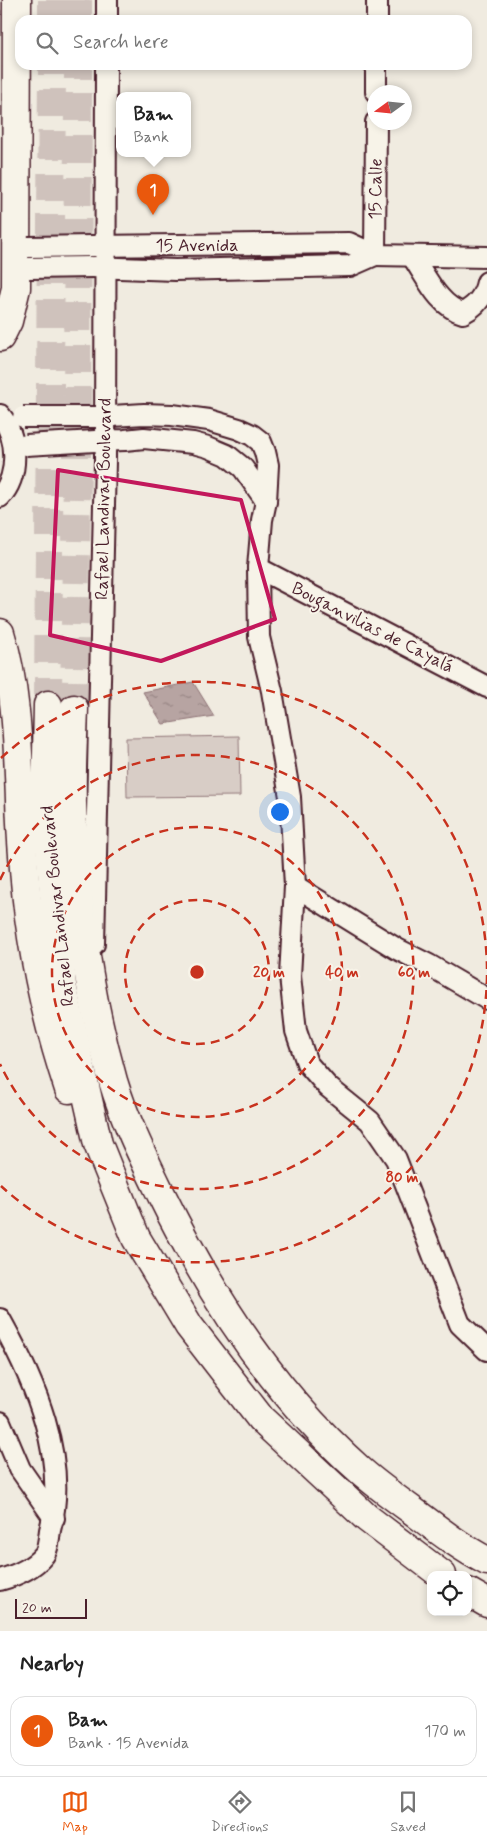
<!DOCTYPE html>
<meta charset="utf-8">
<style>
body{margin:0;font-family:Mynerve,sans-serif;background:#f6f6f6;color:#222}
.controls{position:absolute;right:15px;bottom:15px;display:grid;overflow:hidden;border-radius:10px;box-shadow:0 2px 8px #0003}
.controls button{width:45px;height:45px;display:grid;place-items:center;padding:0;border:0;border-bottom:1px solid #e0e0e0;background:#fff;color:#222;font:25px sans-serif}
.compass{position:absolute;left:367px;top:85px;width:45px;height:45px;border-radius:50%;background:#fff;box-shadow:0 2px 8px #0003;rotate:255deg}
.scale{position:absolute;left:15px;bottom:12px;width:72px;box-sizing:border-box;padding-left:5px;border:2px solid #4a1f2b;border-top:0;font-size:14px;line-height:18px;white-space:nowrap;color:#4a1f2b;-webkit-text-stroke:4px #f7f3e8;paint-order:stroke}
.you{position:absolute;left:279px;top:811px;width:18px;height:18px;margin:-12px;border:4px solid #fff;border-radius:50%;background:#1a73e8;box-shadow:0 0 0 8px #1a73e833}
.badge{display:grid;place-items:center;width:32px;height:32px;border-radius:50%;background:#ea580c;color:#fff;font-size:16px;font-weight:700}
.pin{position:absolute;translate:-50% -41px;filter:drop-shadow(0 1px 2px #0008)}
.pin::after{content:'';position:absolute;top:26px;width:18px;height:15px;background:inherit;clip-path:polygon(0 0,100% 0,50% 100%)}
.popup{position:absolute;left:116px;top:92px;width:75px;height:65px;box-sizing:border-box;display:grid;place-content:center;border-radius:10px;background:#fff;filter:drop-shadow(0 1px 4px #0005);font-size:16px;white-space:nowrap;color:#767676}
.popup b{font-size:19px;color:#222}
.popup::after{content:'';position:absolute;left:50%;top:100%;margin-left:-10px;border:10px solid transparent;border-top-color:#fff}
.list{margin:0;padding:0;list-style:none}
h2{display:flex;justify-content:space-between;align-items:center;height:65px;margin:0;padding:0 20px;font-size:21px}
h2 small{font-size:16px;font-weight:400;color:#767676}
.list li{display:grid;grid-template-columns:32px 1fr auto;gap:15px;align-items:center;box-sizing:border-box;height:70px;margin:0 10px 10px;padding:0 10px;border:1px solid #e0e0e0;border-radius:15px}
.list b{display:block;font-size:19px;white-space:nowrap}
.list p{margin:0;font-size:16px;white-space:nowrap;color:#767676}
.list em{font-size:16px;font-style:normal;color:#767676}
.icon{flex:none;width:28px;height:28px;fill:none;stroke:currentColor;stroke-width:2;stroke-linecap:round;stroke-linejoin:round}
.map{position:relative;flex:none;width:487px;height:1631px;overflow:hidden}
.search{position:absolute;background:#fff;box-shadow:0 2px 8px #0003;left:15px;right:15px;top:15px;height:55px;display:flex;align-items:center;gap:12px;box-sizing:border-box;padding:0 18px;border-radius:15px;color:#767676;font-size:19px}
.sheet{height:145px;background:#fff}
nav{display:flex;justify-content:space-around;align-items:center;box-sizing:border-box;height:70px;border-top:1px solid #e0e0e0;background:#fff;font-size:14px;color:#767676}
nav a{display:grid;justify-items:center;gap:2px}
nav .on{color:#ea580c}
.map>svg:first-child{display:block}
.built{fill:#e3dcd2}
.pitch{fill:#d8cdc6;stroke:#917678}
.water{fill:url(#water-ripples);stroke:#8b6f72}
.lines{fill:none;stroke-linecap:round;stroke-linejoin:round}
.primary-tunnel{stroke:#cfc2bc;stroke-width:28;stroke-dasharray:28 14;stroke-linecap:butt}
.minor-casing{stroke:#4a1f2b;stroke-width:24}
.primary-casing{stroke:#4a1f2b;stroke-width:31}
.minor{stroke:#f7f3e8;stroke-width:20}
.primary{stroke:#f7f3e8;stroke-width:28}
.minor-bridge-casing{stroke:#4a1f2b;stroke-width:24;stroke-linecap:butt}
.minor-bridge{stroke:#f7f3e8;stroke-width:20}
.marked{fill:none;stroke:#c2185b;stroke-width:4;stroke-linejoin:round}
.ring{fill:none;stroke:#c8321e;stroke-width:2.5;stroke-dasharray:9 6}
.labels{text-anchor:middle;stroke-width:4;stroke-linejoin:round;paint-order:stroke}
.street-label{font-size:18px;fill:#4a1f2b;stroke:#f7f3e8}
.centre{fill:#c8321e;stroke:#f7f3e8;stroke-width:2.5}
.ring-label{font-size:15px;text-anchor:middle;font-weight:bold;fill:#c8321e;stroke:#f7f3e8;stroke-width:4;stroke-linejoin:round;paint-order:stroke}
</style>
<div class="map">
<svg width="487" height="1631" viewBox="0 0 487 1631">
<defs>
<pattern id="water-ripples" width="26" height="14" patternUnits="userSpaceOnUse" patternTransform="scale(1.25)"><rect width="26" height="14" fill="#b7a4a2"/><path d="M2 4q2-2 4 0t4 0M15 11q2-2 4 0t4 0" fill="none" stroke="#978584"/></pattern>
</defs>
<rect width="100%" height="100%" fill="#f0ebe0"/>
<filter id="ink" filterUnits="userSpaceOnUse"><feTurbulence type="fractalNoise" baseFrequency=".02" numOctaves="2"/><feDisplacementMap in="SourceGraphic" scale="10" xChannelSelector="R" yChannelSelector="G"/><feConvolveMatrix kernelMatrix="1 2 1 2 8 2 1 2 1" color-interpolation-filters="sRGB"/></filter>
<g filter="url(#ink)">
<polygon class="built" points="0,0 13,0 13,287 0,310"/>
<polygon class="pitch" points="239,736 240,796 127,797 126,738"/>
<polygon class="water" points="193,682 214,716 163,724 143,692"/>
<g class="lines">
<g class="primary-tunnel">
<polyline points="52,20 52,0"/>
<polyline points="78,20 78,0"/>
<polyline points="48,705 52,65"/>
<polyline points="74,709 77,465 78,65"/>
</g>
<defs>
<g id="minor">
<polyline points="107,20 107,0"/>
<polyline points="377,20 377,0"/>
<polyline points="376,92 376,65"/>
<polyline points="93,246 349,243 375,255 487,257"/>
<polyline points="375,255 376,122"/>
<path d="M412,256c14,20 27,51 51,57 13,-7 21,-16 24,-31"/>
<polyline points="92,267 175,270 350,266 375,255"/>
<path d="M0,415c18,22 20,60 0,82"/>
<polyline points="96,417 144,414 172,415 209,420 239,429 252,435 261,442 265,452 268,465 266,501 262,520 258,568 259,637 272,691 290,797 295,886 290,976 296,1031 307,1063 328,1087 370,1121 396,1159 460,1324 487,1350"/>
<polyline points="95,441 125,440 144,438 193,443 208,447 227,455 243,468 266,501"/>
<polyline points="258,568 487,687"/>
<polyline points="295,886 397,949 429,965 487,999"/>
<polyline points="94,944 105,461 106,65"/>
<path d="M0,1319c34,61 69,140 50,211 -1,7 -2,21 -7,26 -10,12 -29,20 -43,24"/>
<polyline points="0,1422 20,1469 54,1518"/>
</g>
<g id="primary">
<polyline points="0,337 8,321 16,288 17,0"/>
<path d="M0,633c22,71 17,148 23,222 5,79 21,159 46,234"/>
<polyline points="48,705 46,805 62,985 98,1144 136,1238 189,1326 261,1419 367,1518 442,1575"/>
<path d="M74,709c-1,31 -3,64 -2,95 3,92 16,189 41,277 12,40 31,78 49,115 50,102 114,200 199,275 16,14 34,27 52,40 24,18 47,36 74,50"/>
<polyline points="468,1592 487,1603"/>
</g>
</defs>
<use href="#minor" class="minor-casing"/>
<use href="#primary" class="primary-casing"/>
<use href="#minor" class="minor"/>
<use href="#primary" class="primary"/>
<defs>
<g id="minor-bridge">
<polyline points="28,247 93,246"/>
<polyline points="29,268 92,267"/>
<polyline points="23,417 96,417"/>
<polyline points="26,445 95,441"/>
</g>
</defs>
<use href="#minor-bridge" class="minor-bridge-casing"/>
<use href="#minor-bridge" class="minor-bridge"/>
</g>
</g>
<path class="marked" d="M58,470l183,30 34,119 -114,42 -111,-26z"/>
<g class="ring">
<circle cx="197" cy="972" r="72"/>
<circle cx="197" cy="972" r="145"/>
<path d="M0 880A217 217 0 1 1 0 1064"/>
<path d="M487 975A290 290 0 0 1 1 1186M1 758A290 290 0 0 1 487 969"/>
</g>
<g class="labels">
<g class="street-label">
<text transform="translate(375 189) rotate(-89)" y="6">15 Calle</text>
<text x="197" y="251">15 Avenida</text>
<text transform="translate(103 499) rotate(-89)" y="6">Rafael Landivar Boulevard</text>
<text transform="translate(373 627) rotate(27)" y="6">Bouganvilias de Cayalá</text>
<text transform="translate(57 906) rotate(-96)" y="6">Rafael Landivar Boulevard</text>
</g>
</g>
<circle cx="197" cy="972" r="8" class="centre"/>
<g class="ring-label">
<text x="269" y="977">20 m</text>
<text x="342" y="977">40 m</text>
<text x="414" y="977">60 m</text>
<text x="402" y="1182">80 m</text>
</g>
</svg>
<div class="controls">
<button><svg class="icon" aria-label="locate" viewBox="0 0 24 24"><circle cx="12" cy="12" r="6"/><path d="M12 2v4M12 18v4M2 12h4M18 12h4"/></svg></button>
</div>
<svg class="compass" viewBox="-18 -18 36 36"><path d="M0-13l5 13h-10z" fill="#e53935"/><path d="M0 13l5-13h-10z" fill="#767676"/></svg>
<div class="scale">20 m</div>
<div class="you"></div>
<div class="pin badge" style="left:153px;top:215px">1</div>
<div class="popup"><b>Bam</b>Bank</div>
<div class="search"><svg class="icon" aria-label="search" viewBox="0 0 24 24"><circle cx="10" cy="10" r="6"/><path d="M15 15l6 6"/></svg>Search here</div>
</div>
<section class="sheet">
<h2>Nearby<small></small></h2>
<ul class="list">
<li><span class="badge">1</span><div><b>Bam</b><p>Bank · 15 Avenida</p></div><em>170 m</em></li>
</ul>
</section>
<nav>
<a class="on"><svg class="icon" aria-label="map" viewBox="0 0 24 24"><path d="M3 6l6-2 6 2 6-2v14l-6 2-6-2-6 2zM9 4v14M15 6v14"/></svg>Map</a>
<a><svg class="icon" aria-label="directions" viewBox="0 0 24 24"><path d="M12 3l9 9-9 9-9-9zM9 14v-3h6M13 9l2 2-2 2"/></svg>Directions</a>
<a><svg class="icon" aria-label="saved" viewBox="0 0 24 24"><path d="M7 4h10v16l-5-4-5 4z"/></svg>Saved</a>
</nav>
